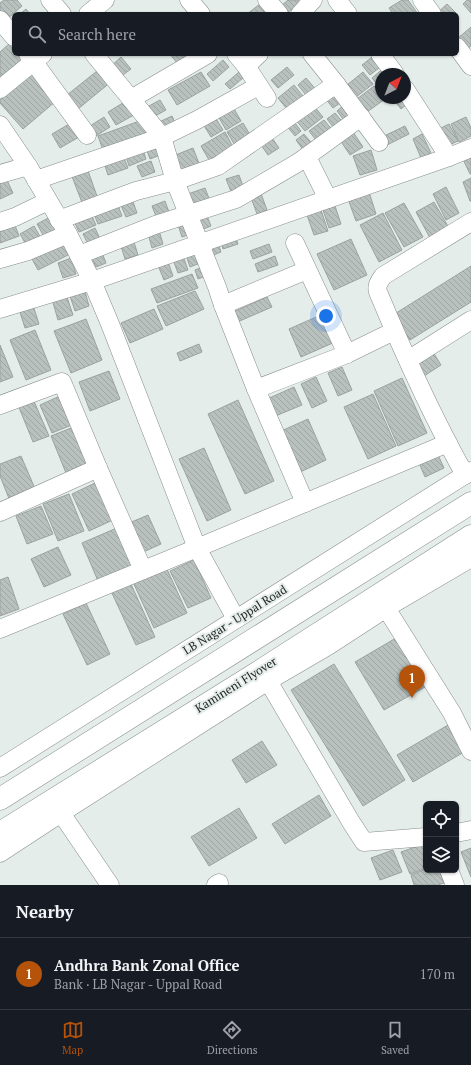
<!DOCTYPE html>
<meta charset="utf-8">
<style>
body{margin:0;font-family:"PT Serif",serif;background:#20242c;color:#f1f3f6}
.controls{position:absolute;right:12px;bottom:12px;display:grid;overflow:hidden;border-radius:6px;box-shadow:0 1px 3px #0004}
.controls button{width:36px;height:36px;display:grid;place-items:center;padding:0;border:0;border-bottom:1px solid #363941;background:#171b24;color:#f1f3f6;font:20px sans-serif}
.compass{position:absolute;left:375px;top:68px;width:36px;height:36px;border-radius:50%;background:#171b24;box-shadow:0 1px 3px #0004;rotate:42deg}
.you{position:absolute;left:326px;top:316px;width:14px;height:14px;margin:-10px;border:3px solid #fff;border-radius:50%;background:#1a73e8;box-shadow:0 0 0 6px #1a73e833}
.badge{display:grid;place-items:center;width:26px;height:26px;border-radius:50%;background:#b45309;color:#fff;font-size:13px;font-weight:700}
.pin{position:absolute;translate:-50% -33px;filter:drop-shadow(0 1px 2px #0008)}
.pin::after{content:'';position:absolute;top:21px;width:14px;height:12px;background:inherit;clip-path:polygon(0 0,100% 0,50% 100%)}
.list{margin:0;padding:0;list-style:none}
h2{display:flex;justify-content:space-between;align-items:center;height:52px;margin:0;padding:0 16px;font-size:17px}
h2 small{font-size:13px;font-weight:400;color:#9ea1a6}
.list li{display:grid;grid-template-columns:26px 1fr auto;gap:12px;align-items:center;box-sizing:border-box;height:72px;padding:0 16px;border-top:1px solid #363941}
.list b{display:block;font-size:15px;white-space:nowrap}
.list p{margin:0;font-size:13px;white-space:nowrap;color:#9ea1a6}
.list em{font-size:13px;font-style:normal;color:#9ea1a6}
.icon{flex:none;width:22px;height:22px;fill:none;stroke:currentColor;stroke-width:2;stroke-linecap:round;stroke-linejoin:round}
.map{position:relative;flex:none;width:471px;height:885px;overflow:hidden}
.search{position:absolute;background:#171b24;box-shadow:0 1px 3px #0004;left:12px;right:12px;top:12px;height:44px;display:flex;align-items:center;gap:10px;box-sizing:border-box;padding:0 14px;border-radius:6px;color:#9ea1a6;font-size:15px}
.sheet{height:124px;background:#171b24}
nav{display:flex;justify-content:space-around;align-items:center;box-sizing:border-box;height:56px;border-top:1px solid #363941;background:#171b24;font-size:11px;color:#9ea1a6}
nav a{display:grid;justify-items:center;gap:2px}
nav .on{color:#b45309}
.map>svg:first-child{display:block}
.building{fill:url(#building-back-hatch);stroke:#9ba2a1}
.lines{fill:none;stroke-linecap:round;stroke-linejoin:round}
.minor-casing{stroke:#878e8c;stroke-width:19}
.highway-casing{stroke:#878e8c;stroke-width:23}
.minor{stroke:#fff;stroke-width:18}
.highway{stroke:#fff;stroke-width:22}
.labels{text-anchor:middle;stroke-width:4;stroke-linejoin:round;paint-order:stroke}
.street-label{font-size:12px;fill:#242727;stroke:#e5edeb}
</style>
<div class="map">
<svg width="471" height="885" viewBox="0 0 471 885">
<defs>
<pattern id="building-back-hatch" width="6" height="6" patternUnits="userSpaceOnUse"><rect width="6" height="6" fill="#b9c1bf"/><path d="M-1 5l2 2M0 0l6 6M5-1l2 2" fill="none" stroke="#9fa6a4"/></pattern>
</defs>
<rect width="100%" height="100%" fill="#e5edeb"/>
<g class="building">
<polygon points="4,0 17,0 22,6 6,20 0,12 0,3"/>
<polygon points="288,0 298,0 300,3 287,13 281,6"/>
<polygon points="402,0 408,0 418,14 393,14 389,8"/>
<polygon points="467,0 471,0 471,13 463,4"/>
<polygon points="260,4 268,14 247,14"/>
<polygon points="447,4 456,13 436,14"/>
<polygon points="26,9 30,14 20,14"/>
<polygon points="471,27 471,46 466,50 457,39"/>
<polygon points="9,44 14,51 14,54 17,54 22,60 0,79 0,52"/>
<polygon points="170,54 192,54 181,68"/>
<polygon points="376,54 384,64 370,75 362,65"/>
<polygon points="121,57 131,69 120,77 111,66"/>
<polygon points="223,60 229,67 213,81 207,74"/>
<polygon points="102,67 112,81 78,109 67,95"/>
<polygon points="287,67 294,75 278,88 271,80"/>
<polygon points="385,67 391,74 381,74 381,89 372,78"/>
<polygon points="201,72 210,86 177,105 168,90"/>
<polygon points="239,72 243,78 230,89 225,84"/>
<polygon points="363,72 373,84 356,97 347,85"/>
<polygon points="32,73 56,101 23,129 0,103 0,100"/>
<polygon points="306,78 318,92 309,99 298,85"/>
<polygon points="294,85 307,101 291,114 278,98"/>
<polygon points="374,86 381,94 381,98 385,99 367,112 357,99"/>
<polygon points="331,92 340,103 333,108 324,97"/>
<polygon points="392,98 405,98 411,101 401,109"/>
<polygon points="160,100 166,110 155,116 149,106"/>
<polygon points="126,101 134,115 116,125 108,112"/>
<polygon points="313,105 323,117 305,131 295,119"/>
<polygon points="344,105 353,117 346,123 337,111"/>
<polygon points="233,107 241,121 226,130 218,116"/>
<polygon points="335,113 345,125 337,132 327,119"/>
<polygon points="172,116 176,125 163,130 159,122"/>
<polygon points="104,117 110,127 96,136 90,126"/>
<polygon points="215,117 223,130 211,137 203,124"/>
<polygon points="466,117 471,128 471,136 459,142 451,124"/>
<polygon points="145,119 150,133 103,150 98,136"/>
<polygon points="292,119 301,131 295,136 285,124"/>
<polygon points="324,120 334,132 319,144 309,131"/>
<polygon points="71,123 79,137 60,148 52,134"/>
<polygon points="243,123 252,138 236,147 227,132"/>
<polygon points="449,124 458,141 447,146 439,129"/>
<polygon points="405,126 409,134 387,145 382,137"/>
<polygon points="351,129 363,147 350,155 338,137"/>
<polygon points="225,132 233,147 209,160 201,146"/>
<polygon points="304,134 315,147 306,154 296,140"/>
<polygon points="422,134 431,153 421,158 413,139"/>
<polygon points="270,135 279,148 268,155 259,142"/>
<polygon points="158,140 163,154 150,159 145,145"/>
<polygon points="142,147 146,159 129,166 125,153"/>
<polygon points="193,148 200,166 179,173 173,156"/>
<polygon points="371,150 377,170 360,175 353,156"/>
<polygon points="471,150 471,174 470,174 461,155"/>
<polygon points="122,153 128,168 108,175 103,160"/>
<polygon points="151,161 155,172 142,177 137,166"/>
<polygon points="87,168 98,199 83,205 71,174"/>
<polygon points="239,175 244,189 232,194 226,179"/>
<polygon points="5,176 13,193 0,199 0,179"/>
<polygon points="471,178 471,201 470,201 463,182"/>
<polygon points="446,187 459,213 446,220 433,194"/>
<polygon points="205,188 210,201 190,209 185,195"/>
<polygon points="260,191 267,210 257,214 250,195"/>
<polygon points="369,192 376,214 356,221 348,199"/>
<polygon points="131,196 137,213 126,217 119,201"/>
<polygon points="116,200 122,216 98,224 92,209"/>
<polygon points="165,201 170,215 157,219 152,206"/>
<polygon points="434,202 449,228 430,238 416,212"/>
<polygon points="404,203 423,237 404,247 385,213"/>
<polygon points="335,206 341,224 329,228 323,210"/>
<polygon points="321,210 328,231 314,235 307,215"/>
<polygon points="205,211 211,226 201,230 196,215"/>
<polygon points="90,212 96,225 79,232 73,219"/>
<polygon points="383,213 402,250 379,262 360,225"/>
<polygon points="50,217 60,234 47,242 37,224"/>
<polygon points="13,220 19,236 0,243 0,225"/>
<polygon points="183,220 188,235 182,237 177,222"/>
<polygon points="34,226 42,240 28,248 20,234"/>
<polygon points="158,227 163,244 152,248 147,230"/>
<polygon points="95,228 102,243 90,248 83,234"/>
<polygon points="234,233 238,244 223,249 219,238"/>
<polygon points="133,239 138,255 125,259 120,243"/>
<polygon points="351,239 367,275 334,290 317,254"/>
<polygon points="65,240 72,253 38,270 31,257"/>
<polygon points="217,240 221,252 211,256 207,244"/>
<polygon points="269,244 272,252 253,259 250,251"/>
<polygon points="197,247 203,262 190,267 185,252"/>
<polygon points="101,250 106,263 96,267 90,254"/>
<polygon points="182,253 188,270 178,273 172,257"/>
<polygon points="275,256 278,265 258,272 255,264"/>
<polygon points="71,258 76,274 63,278 58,263"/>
<polygon points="167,259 173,276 164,280 157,263"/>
<polygon points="208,265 211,274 198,279 195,270"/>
<polygon points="471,266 471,302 410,340 393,315"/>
<polygon points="192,274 198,288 157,303 151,289"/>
<polygon points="84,288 89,306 75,311 69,293"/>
<polygon points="195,291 204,309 166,326 157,306"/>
<polygon points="66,294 73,315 58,320 52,299"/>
<polygon points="267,297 272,307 235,323 231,313"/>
<polygon points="32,302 39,324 25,328 18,306"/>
<polygon points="154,309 163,329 130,343 121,323"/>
<polygon points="323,314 335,342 301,357 289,329"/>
<polygon points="86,319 102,360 71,373 54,331"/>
<polygon points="35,330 51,370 26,380 10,340"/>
<polygon points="199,344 202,352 180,361 177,353"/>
<polygon points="0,345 13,377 0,382"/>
<polygon points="433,352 441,365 424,376 415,363"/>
<polygon points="342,367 352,390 338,396 328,373"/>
<polygon points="109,371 120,399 90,411 79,382"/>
<polygon points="316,377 327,401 312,408 301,384"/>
<polygon points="402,378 427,433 398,446 374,391"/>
<polygon points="294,387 302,405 273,417 265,400"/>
<polygon points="373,394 396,446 368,459 344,407"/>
<polygon points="62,395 74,424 52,433 40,405"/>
<polygon points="33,399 49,436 33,442 18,405"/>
<polygon points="238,400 274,481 245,494 208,414"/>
<polygon points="308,419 326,460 298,473 279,432"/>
<polygon points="76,426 91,463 66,473 51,436"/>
<polygon points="204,448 231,510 207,521 179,459"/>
<polygon points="438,455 444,468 425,477 419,463"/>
<polygon points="21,456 36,491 10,501 0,476 0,464"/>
<polygon points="97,482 115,519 89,531 72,494"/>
<polygon points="69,494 84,531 58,541 43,504"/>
<polygon points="41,506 53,534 27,544 16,516"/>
<polygon points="148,515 161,544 141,553 127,524"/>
<polygon points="119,527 135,565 98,581 82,543"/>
<polygon points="58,547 71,575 44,587 31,559"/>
<polygon points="194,560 211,598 188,608 170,571"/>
<polygon points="166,567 187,613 154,628 133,582"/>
<polygon points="8,577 19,609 0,616 0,580"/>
<polygon points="130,582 155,637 136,645 111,591"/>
<polygon points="86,603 110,654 87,665 63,614"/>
<polygon points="396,638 425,687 384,710 355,662"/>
<polygon points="334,664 405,780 363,806 291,690"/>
<polygon points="448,725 464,752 413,782 397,755"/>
<polygon points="262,741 277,765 246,783 232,760"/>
<polygon points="319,795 331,816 285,844 272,824"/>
<polygon points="239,808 257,838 209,866 191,837"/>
<polygon points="426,843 426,868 410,874 401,852"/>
<polygon points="471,848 471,877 461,852"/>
<polygon points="393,850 402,872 380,880 371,858"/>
<polygon points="426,869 426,870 439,870 444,883 438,885 414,885 411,875"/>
</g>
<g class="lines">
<defs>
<g id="minor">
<polyline points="50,0 62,14"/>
<polyline points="189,0 201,14"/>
<polyline points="267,0 279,14"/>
<polyline points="337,0 348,14"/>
<polyline points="422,0 432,14"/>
<polyline points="88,14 105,0"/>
<polyline points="300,14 313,0"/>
<polyline points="0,20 14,37"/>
<polyline points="457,47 471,66"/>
<polyline points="28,54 87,135"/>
<polyline points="94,54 131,99 208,54"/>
<polyline points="236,54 246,66 267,98"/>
<polyline points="312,54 336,84 379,142"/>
<polyline points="380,54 395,74"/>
<polyline points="246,66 259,54"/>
<polyline points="0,89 43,54"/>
<polyline points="405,89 449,157"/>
<polyline points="131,99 162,137 175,181 188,214 217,287 223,305 256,389 305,503"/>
<polyline points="0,125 28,166 68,234 92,281 110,324 197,548 236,619"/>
<polyline points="307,157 328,199"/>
<polyline points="0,174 28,166"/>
<polyline points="36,180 162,137 197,120 258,86"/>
<polyline points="59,220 136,191 175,181 218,166 336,84"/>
<polyline points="0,222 15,217 48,201"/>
<polyline points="295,243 347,354"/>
<polyline points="79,255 155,225 236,199 299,162 361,117"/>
<polyline points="0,259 28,251 68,234"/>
<polyline points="223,305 307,270"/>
<polyline points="0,309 92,281 449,157 471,148"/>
<polyline points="408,360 471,320"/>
<polyline points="256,389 347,354 394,331"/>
<polyline points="0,405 62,382 98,468 143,570"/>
<path d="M465,475c-33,-59 -61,-121 -87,-183 -2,-6 1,-10 5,-16l88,-54"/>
<polyline points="0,512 98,468"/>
<polyline points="386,608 452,713 471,751"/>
<polyline points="0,629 197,548 448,443"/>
<polyline points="268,681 351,822 364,842 426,837"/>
<polyline points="0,768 471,471"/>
<polyline points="61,813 110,885"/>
<polyline points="456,833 471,830"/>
<polyline points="0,853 61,813 268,681 328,646 391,605 471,558"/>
<polyline points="449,870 455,885"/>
<polyline points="216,885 219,883"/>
</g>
<g id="highway">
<polyline points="0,799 471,503"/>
<polyline points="0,833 257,673 471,536"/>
</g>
</defs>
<use href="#minor" class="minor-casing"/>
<use href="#highway" class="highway-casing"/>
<use href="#minor" class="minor"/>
<use href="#highway" class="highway"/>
</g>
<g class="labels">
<g class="street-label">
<text transform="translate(235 620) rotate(-32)" y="4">LB Nagar - Uppal Road</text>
<text transform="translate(236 685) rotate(-32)" y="4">Kamineni Flyover</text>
</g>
</g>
</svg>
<div class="controls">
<button><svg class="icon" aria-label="locate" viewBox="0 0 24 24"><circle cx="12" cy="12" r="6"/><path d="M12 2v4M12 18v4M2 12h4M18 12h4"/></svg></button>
<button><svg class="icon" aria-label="layers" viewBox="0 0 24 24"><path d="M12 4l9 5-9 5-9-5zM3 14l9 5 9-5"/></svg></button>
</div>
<svg class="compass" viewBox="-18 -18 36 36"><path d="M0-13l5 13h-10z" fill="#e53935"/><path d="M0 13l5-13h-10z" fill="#9ea1a6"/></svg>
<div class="you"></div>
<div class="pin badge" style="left:412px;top:698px">1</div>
<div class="search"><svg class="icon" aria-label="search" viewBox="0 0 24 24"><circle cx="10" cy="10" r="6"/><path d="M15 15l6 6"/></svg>Search here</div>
</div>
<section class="sheet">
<h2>Nearby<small></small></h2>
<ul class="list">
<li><span class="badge">1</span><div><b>Andhra Bank Zonal Office</b><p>Bank · LB Nagar - Uppal Road</p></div><em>170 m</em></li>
</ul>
</section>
<nav>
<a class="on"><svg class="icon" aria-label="map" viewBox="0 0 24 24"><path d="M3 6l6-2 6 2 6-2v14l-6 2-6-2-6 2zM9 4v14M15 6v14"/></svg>Map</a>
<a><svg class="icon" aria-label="directions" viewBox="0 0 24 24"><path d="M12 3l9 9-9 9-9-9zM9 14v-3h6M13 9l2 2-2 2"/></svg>Directions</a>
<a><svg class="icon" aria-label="saved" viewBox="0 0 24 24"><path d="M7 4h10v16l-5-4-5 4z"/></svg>Saved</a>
</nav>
